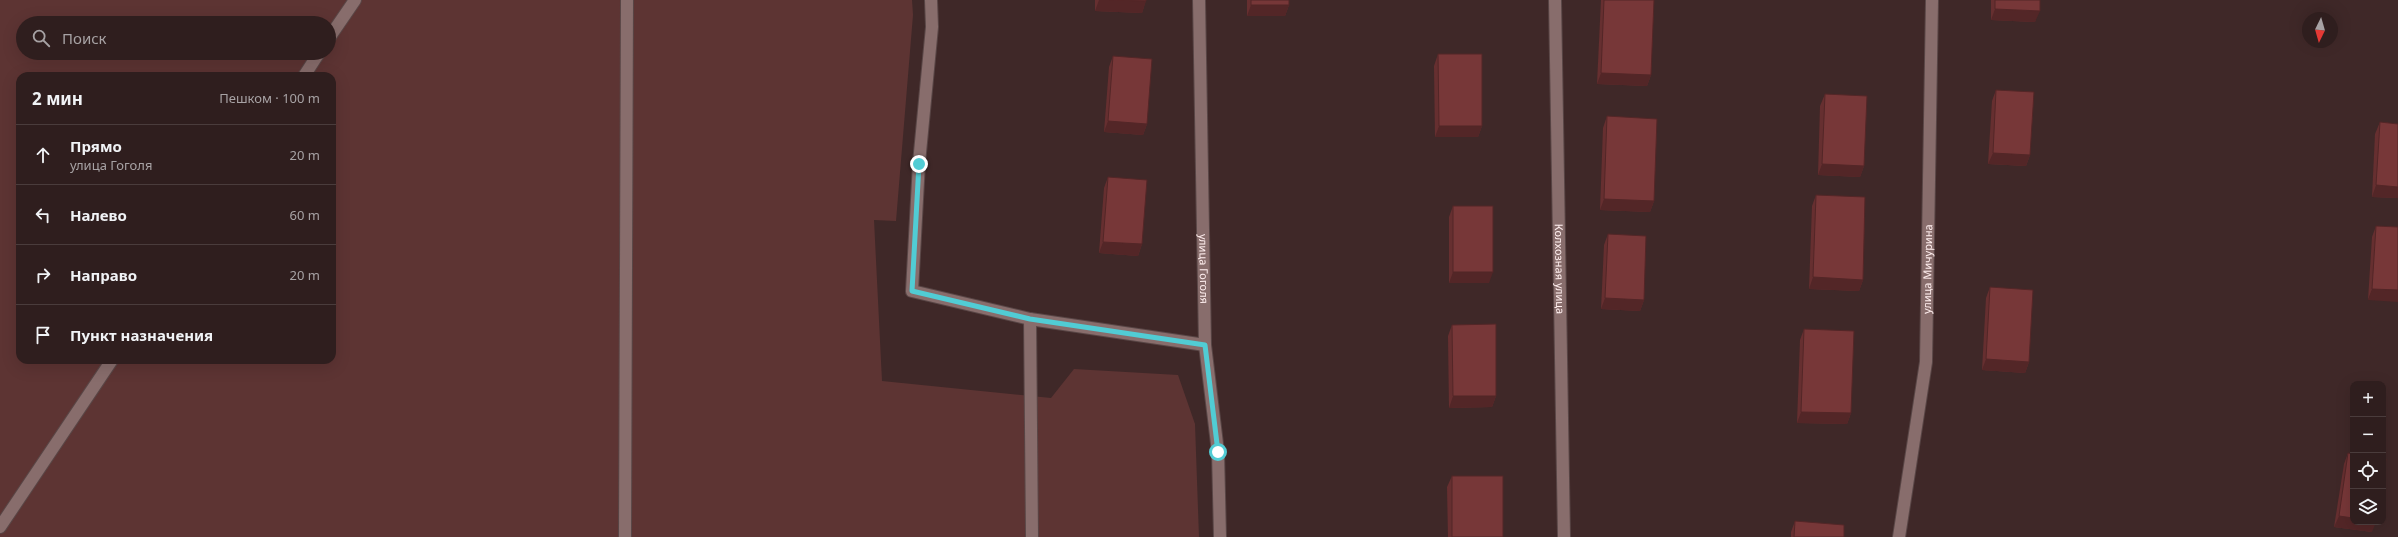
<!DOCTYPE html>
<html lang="ru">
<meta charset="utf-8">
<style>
body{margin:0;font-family:"Noto Sans",sans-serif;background:#3b2b2b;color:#f1f3f6}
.controls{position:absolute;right:12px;bottom:12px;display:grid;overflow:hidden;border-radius:8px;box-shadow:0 4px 16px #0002}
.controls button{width:36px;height:36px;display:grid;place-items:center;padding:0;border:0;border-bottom:1px solid #4a3c3c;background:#2f1e1e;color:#f1f3f6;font:20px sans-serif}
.compass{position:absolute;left:2302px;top:12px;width:36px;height:36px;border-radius:50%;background:#2f1e1e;box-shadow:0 4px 16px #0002;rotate:185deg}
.stop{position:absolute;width:12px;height:12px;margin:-9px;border:3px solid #51ccd4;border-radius:50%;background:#fff}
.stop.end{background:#51ccd4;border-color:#fff;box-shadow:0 1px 4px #0008}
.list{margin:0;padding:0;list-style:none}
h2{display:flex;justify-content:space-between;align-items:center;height:52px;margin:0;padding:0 16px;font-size:17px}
h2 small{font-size:13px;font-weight:400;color:#a7a2a4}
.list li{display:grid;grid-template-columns:26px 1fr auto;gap:12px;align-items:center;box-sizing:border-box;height:60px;padding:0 16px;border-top:1px solid #4a3c3c}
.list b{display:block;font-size:15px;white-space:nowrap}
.list p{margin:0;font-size:13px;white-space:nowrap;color:#a7a2a4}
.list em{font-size:13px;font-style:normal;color:#a7a2a4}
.icon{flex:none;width:22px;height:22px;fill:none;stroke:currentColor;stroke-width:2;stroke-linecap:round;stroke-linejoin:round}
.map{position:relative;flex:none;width:2398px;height:537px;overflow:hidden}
.search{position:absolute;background:#2f1e1e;box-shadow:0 4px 16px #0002;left:16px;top:16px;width:320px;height:44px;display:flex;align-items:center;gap:10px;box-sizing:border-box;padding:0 14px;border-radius:22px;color:#a7a2a4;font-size:15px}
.panel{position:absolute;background:#2f1e1e;box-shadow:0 4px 16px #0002;left:16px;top:72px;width:320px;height:292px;border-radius:12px}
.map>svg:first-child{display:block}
.green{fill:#5d3433;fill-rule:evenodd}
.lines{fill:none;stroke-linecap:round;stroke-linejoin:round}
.minor-casing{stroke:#594646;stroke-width:14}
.minor{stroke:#886d6c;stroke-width:12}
.wall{fill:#662f30}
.shaded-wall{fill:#532627}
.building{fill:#773738;stroke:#532627}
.route{stroke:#51ccd4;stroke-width:5}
.labels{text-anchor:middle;stroke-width:3.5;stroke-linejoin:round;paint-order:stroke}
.street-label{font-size:11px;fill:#ffefef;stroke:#3f2828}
</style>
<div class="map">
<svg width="2398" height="537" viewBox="0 0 2398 537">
<rect width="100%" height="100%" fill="#3f2828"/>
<path class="green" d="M0,0h912l1,15 -17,206 -22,-1 8,161 169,17 23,-29 104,6 17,49 4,113h-1199zM23,23h306v30h-306zM20,76h312v284h-312z"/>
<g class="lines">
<defs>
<g id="minor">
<polyline points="931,0 932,27 919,163 912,291 1030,319 1205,345"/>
<path id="s1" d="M1199,0l6,345 13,107 2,85"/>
<path id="s2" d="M1555,0l9,537"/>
<polyline points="329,38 355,0"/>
<polyline points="304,76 319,53"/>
<polyline points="1030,319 1032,537"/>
<polyline points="0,527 112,360"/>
<polyline points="625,537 627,0"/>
<path id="s3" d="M1899,537l27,-175 6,-362"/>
</g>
</defs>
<use href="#minor" class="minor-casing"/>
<use href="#minor" class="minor"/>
</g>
<g class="wall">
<polygon points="1095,0 1146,0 1142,13 1095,11"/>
<polygon points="1247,0 1289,0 1289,5 1285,16 1247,16"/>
<polygon points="1601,0 1654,0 1651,75 1647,86 1597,84"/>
<polygon points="1991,0 2040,0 2035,22 1991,20"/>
<polygon points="1438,54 1482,126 1478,137 1435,137 1434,66"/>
<polygon points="1113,56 1147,124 1143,135 1104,132 1109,67"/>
<polygon points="1996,90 2030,155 2026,166 1988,164 1992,101"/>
<polygon points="1825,94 1864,166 1860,177 1818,175 1820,106"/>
<polygon points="1607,116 1654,201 1650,212 1600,210 1603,128"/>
<polygon points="2380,122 2398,124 2398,198 2372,197 2375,134"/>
<polygon points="1108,177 1142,244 1138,256 1099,253 1104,188"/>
<polygon points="1816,195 1863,280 1859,291 1809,289 1812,206"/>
<polygon points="1453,206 1489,283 1449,283 1449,217"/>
<polygon points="2376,226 2398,227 2368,300 2372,237"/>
<polygon points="1608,234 1644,300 1640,311 1601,309 1604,245"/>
<polygon points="1990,287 2029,362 2025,373 1982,370 1986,298"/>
<polygon points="1452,325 1496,396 1492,407 1449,408 1448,336"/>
<polygon points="1804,329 1851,413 1847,424 1797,423 1800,340"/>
<polygon points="2348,453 2372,532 2334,527 2344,464"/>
<polygon points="1452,476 1503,537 1448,537 1447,487"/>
<polygon points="1795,521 1844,537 1791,537 1791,532"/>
</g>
<g class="shaded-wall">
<polygon points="1099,0 1109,0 1146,1 1142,13 1095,11"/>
<polygon points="1251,5 1289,5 1285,16 1247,16"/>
<polygon points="1995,9 2040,11 2035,22 1991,20"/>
<polygon points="1601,73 1651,75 1647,86 1597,84"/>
<polygon points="1108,121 1147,124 1143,135 1104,132"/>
<polygon points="1439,126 1482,126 1478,137 1435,137"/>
<polygon points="1993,153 2030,155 2026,166 1988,164"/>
<polygon points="1822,164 1864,166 1860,177 1818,175"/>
<polygon points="2376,185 2398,187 2398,198 2372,197"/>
<polygon points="1604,199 1654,201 1650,212 1600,210"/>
<polygon points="1103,242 1142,244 1138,256 1099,253"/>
<polygon points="1453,272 1493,272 1489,283 1449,283"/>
<polygon points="1813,277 1863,280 1859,291 1809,289"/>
<polygon points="2372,289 2398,290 2398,302 2368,300"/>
<polygon points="1605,298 1644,300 1640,311 1601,309"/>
<polygon points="1986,359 2029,362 2025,373 1982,370"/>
<polygon points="1453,396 1496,396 1492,407 1449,408"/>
<polygon points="1801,412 1851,413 1847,424 1797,423"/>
<polygon points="2339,516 2353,518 2353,522 2376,522 2372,532 2334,527"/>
</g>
<g class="building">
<polygon points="1109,0 1146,0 1146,1"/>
<rect x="1251" y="0" width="38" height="5"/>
<polygon points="1604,0 1654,0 1651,75 1601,73"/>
<polygon points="1995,0 2040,0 2040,11 1995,9"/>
<polygon points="1438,54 1482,54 1482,126 1439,126"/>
<polygon points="1113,56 1152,59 1147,124 1108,121"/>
<polygon points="1996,90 2034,92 2030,155 1993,153"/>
<polygon points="1825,94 1867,96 1864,166 1822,164"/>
<polygon points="1607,116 1657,119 1654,201 1604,199"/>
<polygon points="2380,122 2398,124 2398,187 2376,185"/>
<polygon points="1108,177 1147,180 1142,244 1103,242"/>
<polygon points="1816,195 1865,197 1863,280 1813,277"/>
<rect x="1453" y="206" width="40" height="66"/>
<polygon points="2376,226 2398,227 2398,290 2372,289"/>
<polygon points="1608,234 1646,236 1644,300 1605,298"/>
<polygon points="1990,287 2033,290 2029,362 1986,359"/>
<polygon points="1496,324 1496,396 1453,396 1452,325"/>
<polygon points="1804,329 1854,331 1851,413 1801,412"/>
<polygon points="2348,453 2353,454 2353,518 2339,516"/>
<polygon points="2383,458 2386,459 2383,476"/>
<rect x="1452" y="476" width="51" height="61"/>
<polygon points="1795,521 1844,525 1844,537 1794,537"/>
</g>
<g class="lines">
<polyline class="route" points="919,164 912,291 1030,319 1205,345 1218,452"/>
</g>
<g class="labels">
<g class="street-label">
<text dy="4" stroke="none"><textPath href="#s2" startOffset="269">Колхозная улица</textPath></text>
<text dy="4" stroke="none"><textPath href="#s1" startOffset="269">улица Гоголя</textPath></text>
<text dy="4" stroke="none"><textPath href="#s3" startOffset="270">улица Мичурина</textPath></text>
</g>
</g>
</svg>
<div class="controls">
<button>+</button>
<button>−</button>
<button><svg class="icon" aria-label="locate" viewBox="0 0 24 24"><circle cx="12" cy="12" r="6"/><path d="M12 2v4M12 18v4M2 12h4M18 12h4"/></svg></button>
<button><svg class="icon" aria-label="layers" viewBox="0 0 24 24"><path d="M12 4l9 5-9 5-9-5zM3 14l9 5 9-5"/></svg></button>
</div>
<svg class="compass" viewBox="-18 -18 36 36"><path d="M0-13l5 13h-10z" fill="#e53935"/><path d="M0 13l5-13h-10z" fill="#a7a2a4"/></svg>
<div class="stop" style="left:1218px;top:452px"></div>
<div class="stop end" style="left:919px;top:164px"></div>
<div class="search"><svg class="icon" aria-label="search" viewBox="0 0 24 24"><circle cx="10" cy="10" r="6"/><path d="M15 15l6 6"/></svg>Поиск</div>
<section class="panel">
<h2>2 мин<small>Пешком · 100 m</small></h2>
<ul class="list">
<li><svg class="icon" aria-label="ahead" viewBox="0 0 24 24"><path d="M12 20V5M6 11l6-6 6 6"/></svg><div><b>Прямо</b><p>улица Гоголя</p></div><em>20 m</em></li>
<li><svg class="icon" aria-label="left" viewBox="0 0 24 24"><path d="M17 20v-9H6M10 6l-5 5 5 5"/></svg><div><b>Налево</b></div><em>60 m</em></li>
<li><svg class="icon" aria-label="right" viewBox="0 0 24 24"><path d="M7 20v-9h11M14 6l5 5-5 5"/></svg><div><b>Направо</b></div><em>20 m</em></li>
<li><svg class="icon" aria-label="arrive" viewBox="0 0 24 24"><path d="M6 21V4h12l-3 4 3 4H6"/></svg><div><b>Пункт назначения</b></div></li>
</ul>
</section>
</div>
